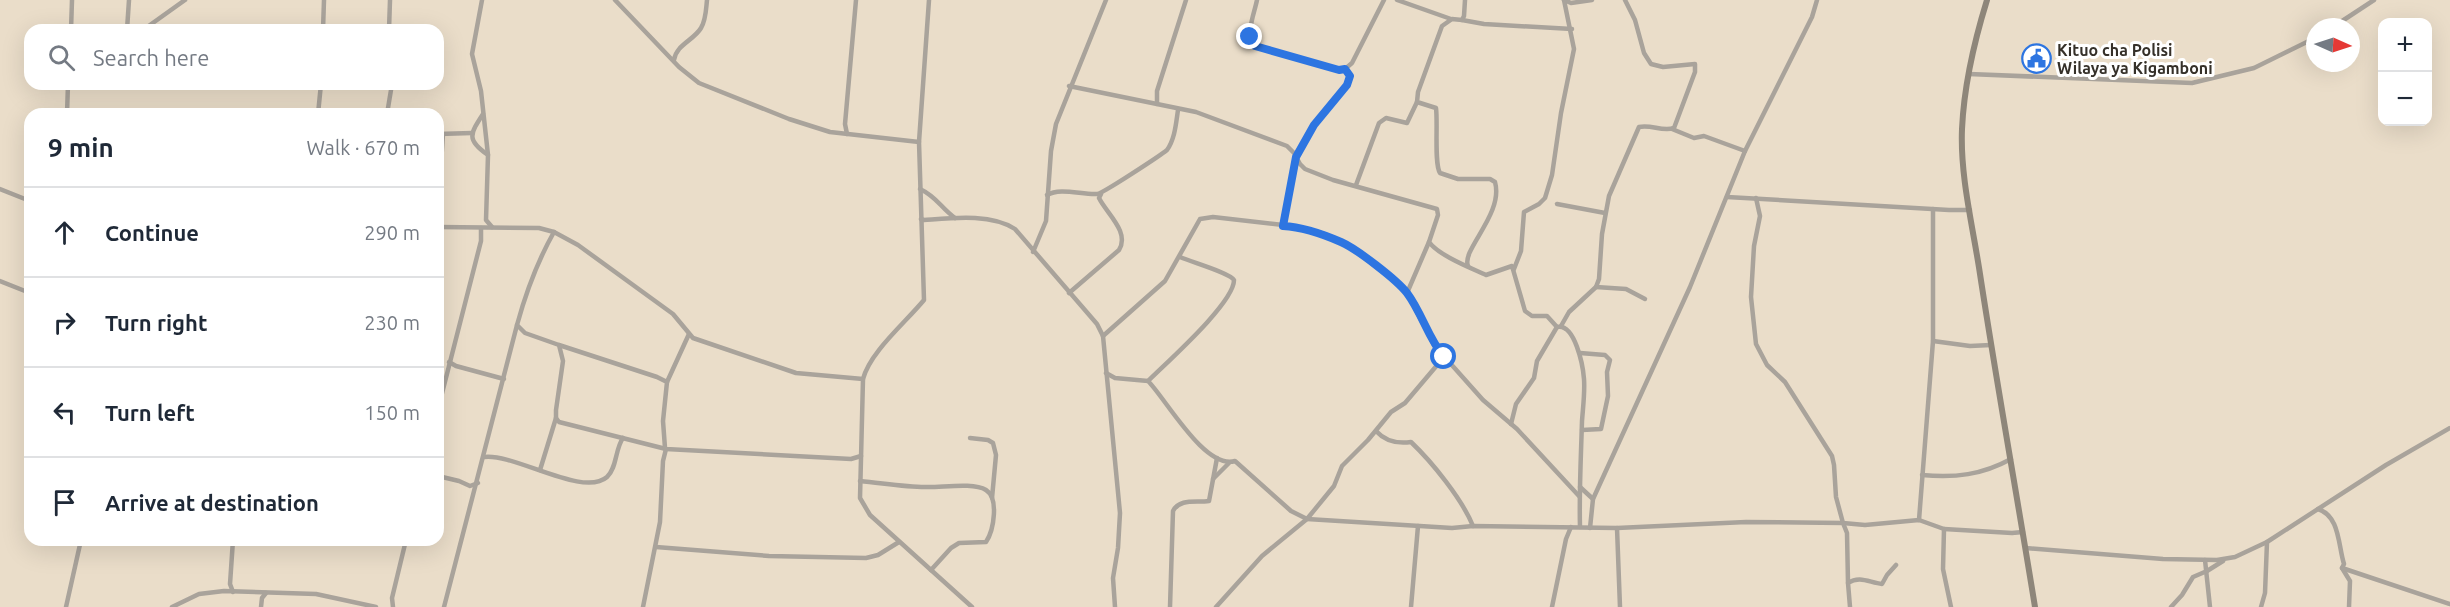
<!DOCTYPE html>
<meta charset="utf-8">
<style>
body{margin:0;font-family:Ubuntu,sans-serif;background:#f2f2f3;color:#1f2937}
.controls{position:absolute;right:18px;top:18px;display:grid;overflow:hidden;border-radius:12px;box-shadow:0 6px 24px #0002}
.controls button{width:54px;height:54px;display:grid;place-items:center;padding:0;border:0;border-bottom:2px solid #e0e1e3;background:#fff;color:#1f2937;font:30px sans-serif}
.compass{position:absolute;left:2306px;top:18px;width:54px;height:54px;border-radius:50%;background:#fff;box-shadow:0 6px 24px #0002;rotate:93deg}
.stop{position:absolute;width:18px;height:18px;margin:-14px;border:4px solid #2d75e1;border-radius:50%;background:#fff}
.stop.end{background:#2d75e1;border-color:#fff;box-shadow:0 2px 6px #0008}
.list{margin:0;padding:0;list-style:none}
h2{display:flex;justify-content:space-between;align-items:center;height:78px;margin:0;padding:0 24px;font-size:26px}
h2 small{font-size:20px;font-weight:400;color:#747a83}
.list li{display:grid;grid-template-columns:39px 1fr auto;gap:18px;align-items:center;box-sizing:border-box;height:90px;padding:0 24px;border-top:2px solid #e0e1e3}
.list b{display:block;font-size:22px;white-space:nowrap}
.list em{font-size:20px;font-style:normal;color:#747a83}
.icon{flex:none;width:33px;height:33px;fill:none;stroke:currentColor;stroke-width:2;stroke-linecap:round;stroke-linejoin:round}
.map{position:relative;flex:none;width:2450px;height:607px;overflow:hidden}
.search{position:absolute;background:#fff;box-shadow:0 6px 24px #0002;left:24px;top:24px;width:420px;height:66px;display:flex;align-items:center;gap:15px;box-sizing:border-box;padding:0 21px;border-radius:18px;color:#747a83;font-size:22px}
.panel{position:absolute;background:#fff;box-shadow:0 6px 24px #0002;left:24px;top:108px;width:420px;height:438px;border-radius:18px}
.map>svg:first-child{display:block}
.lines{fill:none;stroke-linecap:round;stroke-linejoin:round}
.minor{stroke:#a9a39b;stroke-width:4.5}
.secondary{stroke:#8e867a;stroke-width:6}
.route{stroke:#2d75e1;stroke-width:8}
.labels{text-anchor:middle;stroke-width:6;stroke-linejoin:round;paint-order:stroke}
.poi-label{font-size:16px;font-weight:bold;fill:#353029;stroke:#fff;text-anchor:start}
</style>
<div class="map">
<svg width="2450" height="607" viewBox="0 0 2450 607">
<rect width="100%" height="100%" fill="#eaddc9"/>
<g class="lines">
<g class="minor">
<polyline points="482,0 472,54 481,91 488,155 486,220 492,227"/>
<polyline points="615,0 679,67 699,83 789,119 830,132 919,142"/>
<path d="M929,0l-10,142 5,158c-19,23 -54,52 -61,79l-3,119 10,17 102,92"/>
<path d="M1257,0c-3,15 -12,33 -2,46l84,24 6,-1 7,-6 32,-63"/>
<polyline points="1397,0 1451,19"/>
<path d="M1465,0l-1,16 -2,4 -10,-1 -10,7 -24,66 -1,10 19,6c2,15 -2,56 4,65l18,6h32l5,3c9,32 -34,68 -27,84"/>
<polyline points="1564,0 1571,3 1592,0"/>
<polyline points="1462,20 1484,24 1572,29"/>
<polyline points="2333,27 2374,0"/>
<polyline points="71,30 72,0"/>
<polyline points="127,30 129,0"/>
<polyline points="143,30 185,0"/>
<polyline points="323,30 324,0"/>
<polyline points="389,30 390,0"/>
<path d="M674,60c2,-15 20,-20 27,-32 5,-8 5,-19 6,-28"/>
<polyline points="1969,74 2192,83 2254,68 2315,38"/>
<path d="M1069,86l127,26 91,34 7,7 6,11 5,5 28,11 104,29 1,6 -9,27c9,13 42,26 57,33l26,-9 13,45 7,5h15l10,11c18,-4 26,39 27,52 1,14 -1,28 -2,42 -1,35 -3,71 -2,106"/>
<polyline points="1157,104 1157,91 1186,0"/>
<polyline points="67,114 68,84"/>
<polyline points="318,114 321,84"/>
<polyline points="387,114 392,84"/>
<path d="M483,114c-13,20 -17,26 5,41"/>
<polyline points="1672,129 1694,138 1704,136 1745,151"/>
<polyline points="438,134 472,133"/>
<polyline points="847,134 845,124 856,0"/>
<polyline points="1296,157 1314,125 1349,81 1350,74 1345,69"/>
<polyline points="1356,185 1379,123 1386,118 1407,123 1417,102"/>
<polyline points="0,189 30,201"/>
<path d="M920,189c17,8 20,18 35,29"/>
<path d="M1047,195c13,-8 35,0 50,-1 5,0 64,-39 70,-44 8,-11 9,-27 11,-40"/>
<polyline points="1727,197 1949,210 1970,210"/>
<polyline points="1756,198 1760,216 1754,246 1751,297 1756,344 1767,365 1785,382 1832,456 1834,465 1836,497 1843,523 1865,525 1919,520 1944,529 2012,533 2023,532"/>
<polyline points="1557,204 1605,213"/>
<polyline points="438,208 443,134"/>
<path d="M921,219l3,1c27,-2 67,-7 91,9l82,95 6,12 17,177 -2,35 -5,30 2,29"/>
<polyline points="1283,226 1297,159"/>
<polyline points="438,227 539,228 554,232 578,245 673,314 693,338 796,373 863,379"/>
<path d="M554,232c-17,30 -28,60 -37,93l8,8 34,12 4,16 -7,49v8l3,4 107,27 185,10 10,-3"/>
<polyline points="1033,252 1046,221 1051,151 1056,124 1106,0"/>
<polyline points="1514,269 1521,251 1524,212 1539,204 1545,198 1552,175 1561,113 1574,49 1564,0"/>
<polyline points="0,281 30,293"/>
<polyline points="1596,287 1626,289 1645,299"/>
<path d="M1069,293l50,-43c11,-18 -12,-36 -20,-52l2,-4"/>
<polyline points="1407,293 1429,242"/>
<path d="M1561,326l8,-14 27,-25 3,-8 3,-45 7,-38 30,-69c12,-3 23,5 35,1l21,-56v-8l-32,3 -12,-3 -7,-11 -9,-33 -10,-20"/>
<polyline points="1103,336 1165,281 1200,219 1213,217 1292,226 1341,241 1349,246 1392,279 1407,293 1434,345 1483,400 1517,429 1579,496"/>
<polyline points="1933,341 1970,346 1991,345"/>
<polyline points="559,345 657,377 667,382 663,421 665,448"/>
<polyline points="1580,353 1605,355 1610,360 1607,372 1608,396 1601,429 1582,430"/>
<polyline points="449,362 456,366 504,379"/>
<path d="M1106,373l9,5 33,3c18,18 57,89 87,80l56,50 16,8 145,9 21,-2 144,2 129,-6 97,1 4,10 1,50"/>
<path d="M1148,381c19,-19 86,-78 86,-101 -4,-7 -43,-18 -54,-23"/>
<polyline points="667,382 689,334"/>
<polyline points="438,409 481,241 481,228"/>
<polyline points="1511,424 1516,404 1534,378 1537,361 1557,327"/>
<path d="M1376,431c9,10 21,13 35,11 21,20 51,57 62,84"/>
<polyline points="970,438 988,440 993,443 996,455 992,498"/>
<path d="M484,457c31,-4 99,41 123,20 10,-9 8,-28 16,-39"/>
<polyline points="540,470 556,418"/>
<path d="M1922,475c33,3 60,0 89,-16"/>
<polyline points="438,476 459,481 470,486 478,483"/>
<polyline points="1213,479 1229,463"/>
<path d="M860,481c22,2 44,6 65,6 15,1 48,-5 61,3 13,8 8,40 0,52l-27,1 -8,5 -20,22"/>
<polyline points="1580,487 1593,499"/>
<path d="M2318,509c22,7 20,36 26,55l-2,4 8,13 -1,26"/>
<polyline points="1919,520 1933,341 1933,209"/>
<polyline points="1590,528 1593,499 1690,287 1745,151 1812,17 1817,0"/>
<polyline points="1617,528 1620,607"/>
<polyline points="1944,529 1943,569 1951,607"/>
<polyline points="233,540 230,584 233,592"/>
<polyline points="656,547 769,556 866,558 878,555 899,542"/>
<polyline points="2026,548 2163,559 2217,560 2235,557 2267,542 2386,465 2450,428"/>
<polyline points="2205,560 2210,607"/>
<polyline points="2342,568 2450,604"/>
<polyline points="66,607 81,540"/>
<polyline points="172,607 199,594 224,591 316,594 376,607"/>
<polyline points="261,607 262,598 266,593"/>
<polyline points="393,607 392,598 406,540"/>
<polyline points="444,607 517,325"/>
<polyline points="643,607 660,522 663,461 666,449"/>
<path d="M1170,607l3,-96c7,-13 23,-8 36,-10l8,-43"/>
<polyline points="1216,607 1262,556 1307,519 1334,486 1342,466 1368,440 1391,412 1405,403 1444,357"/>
<polyline points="1411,607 1418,526"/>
<polyline points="1552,607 1566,539 1571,527"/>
<path d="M1850,607l-2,-24c12,-8 22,0 34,1l5,-9 9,-10"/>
<polyline points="2171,607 2182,595 2193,577 2207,571 2223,561"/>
<polyline points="2261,607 2265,593 2267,542"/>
</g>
<path class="secondary" d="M1987,0c-13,42 -23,85 -25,129 -2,48 11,98 18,145 17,111 37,222 55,333"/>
</g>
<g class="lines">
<path class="route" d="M1250,37l5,9 84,24 6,-1 5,7 -3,9 -33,40 -18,32 -13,69c18,1 42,9 58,16 16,7 56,38 66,51 15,20 21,45 37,64"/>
</g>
<defs>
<symbol id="civic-ring" viewBox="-11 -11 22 22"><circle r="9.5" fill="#fff" stroke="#2d75e1" stroke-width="1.5"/><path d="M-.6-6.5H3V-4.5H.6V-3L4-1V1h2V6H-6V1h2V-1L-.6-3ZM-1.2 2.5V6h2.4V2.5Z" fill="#2d75e1"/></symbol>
</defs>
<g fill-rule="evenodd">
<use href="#civic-ring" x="2020" y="42" width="33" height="33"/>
</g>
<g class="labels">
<g class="poi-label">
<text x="2057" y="56">Kituo cha Polisi<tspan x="2057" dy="18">Wilaya ya Kigamboni</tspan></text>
</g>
</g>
</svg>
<div class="controls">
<button>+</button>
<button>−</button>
</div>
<svg class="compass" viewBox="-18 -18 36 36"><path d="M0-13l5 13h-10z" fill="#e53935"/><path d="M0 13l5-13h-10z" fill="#747a83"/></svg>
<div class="stop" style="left:1444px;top:357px"></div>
<div class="stop end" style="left:1250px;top:37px"></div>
<div class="search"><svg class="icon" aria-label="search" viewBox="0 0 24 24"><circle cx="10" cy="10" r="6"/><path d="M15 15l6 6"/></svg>Search here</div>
<section class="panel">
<h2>9 min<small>Walk · 670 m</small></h2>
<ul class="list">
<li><svg class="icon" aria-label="ahead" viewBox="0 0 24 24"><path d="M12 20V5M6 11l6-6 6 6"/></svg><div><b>Continue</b></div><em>290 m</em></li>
<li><svg class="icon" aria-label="right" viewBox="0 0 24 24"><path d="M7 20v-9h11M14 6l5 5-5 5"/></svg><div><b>Turn right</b></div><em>230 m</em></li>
<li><svg class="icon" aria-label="left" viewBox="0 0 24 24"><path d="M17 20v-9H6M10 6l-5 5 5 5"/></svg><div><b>Turn left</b></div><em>150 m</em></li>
<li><svg class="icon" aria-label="arrive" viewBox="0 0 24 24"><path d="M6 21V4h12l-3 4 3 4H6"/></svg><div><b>Arrive at destination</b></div></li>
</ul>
</section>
</div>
